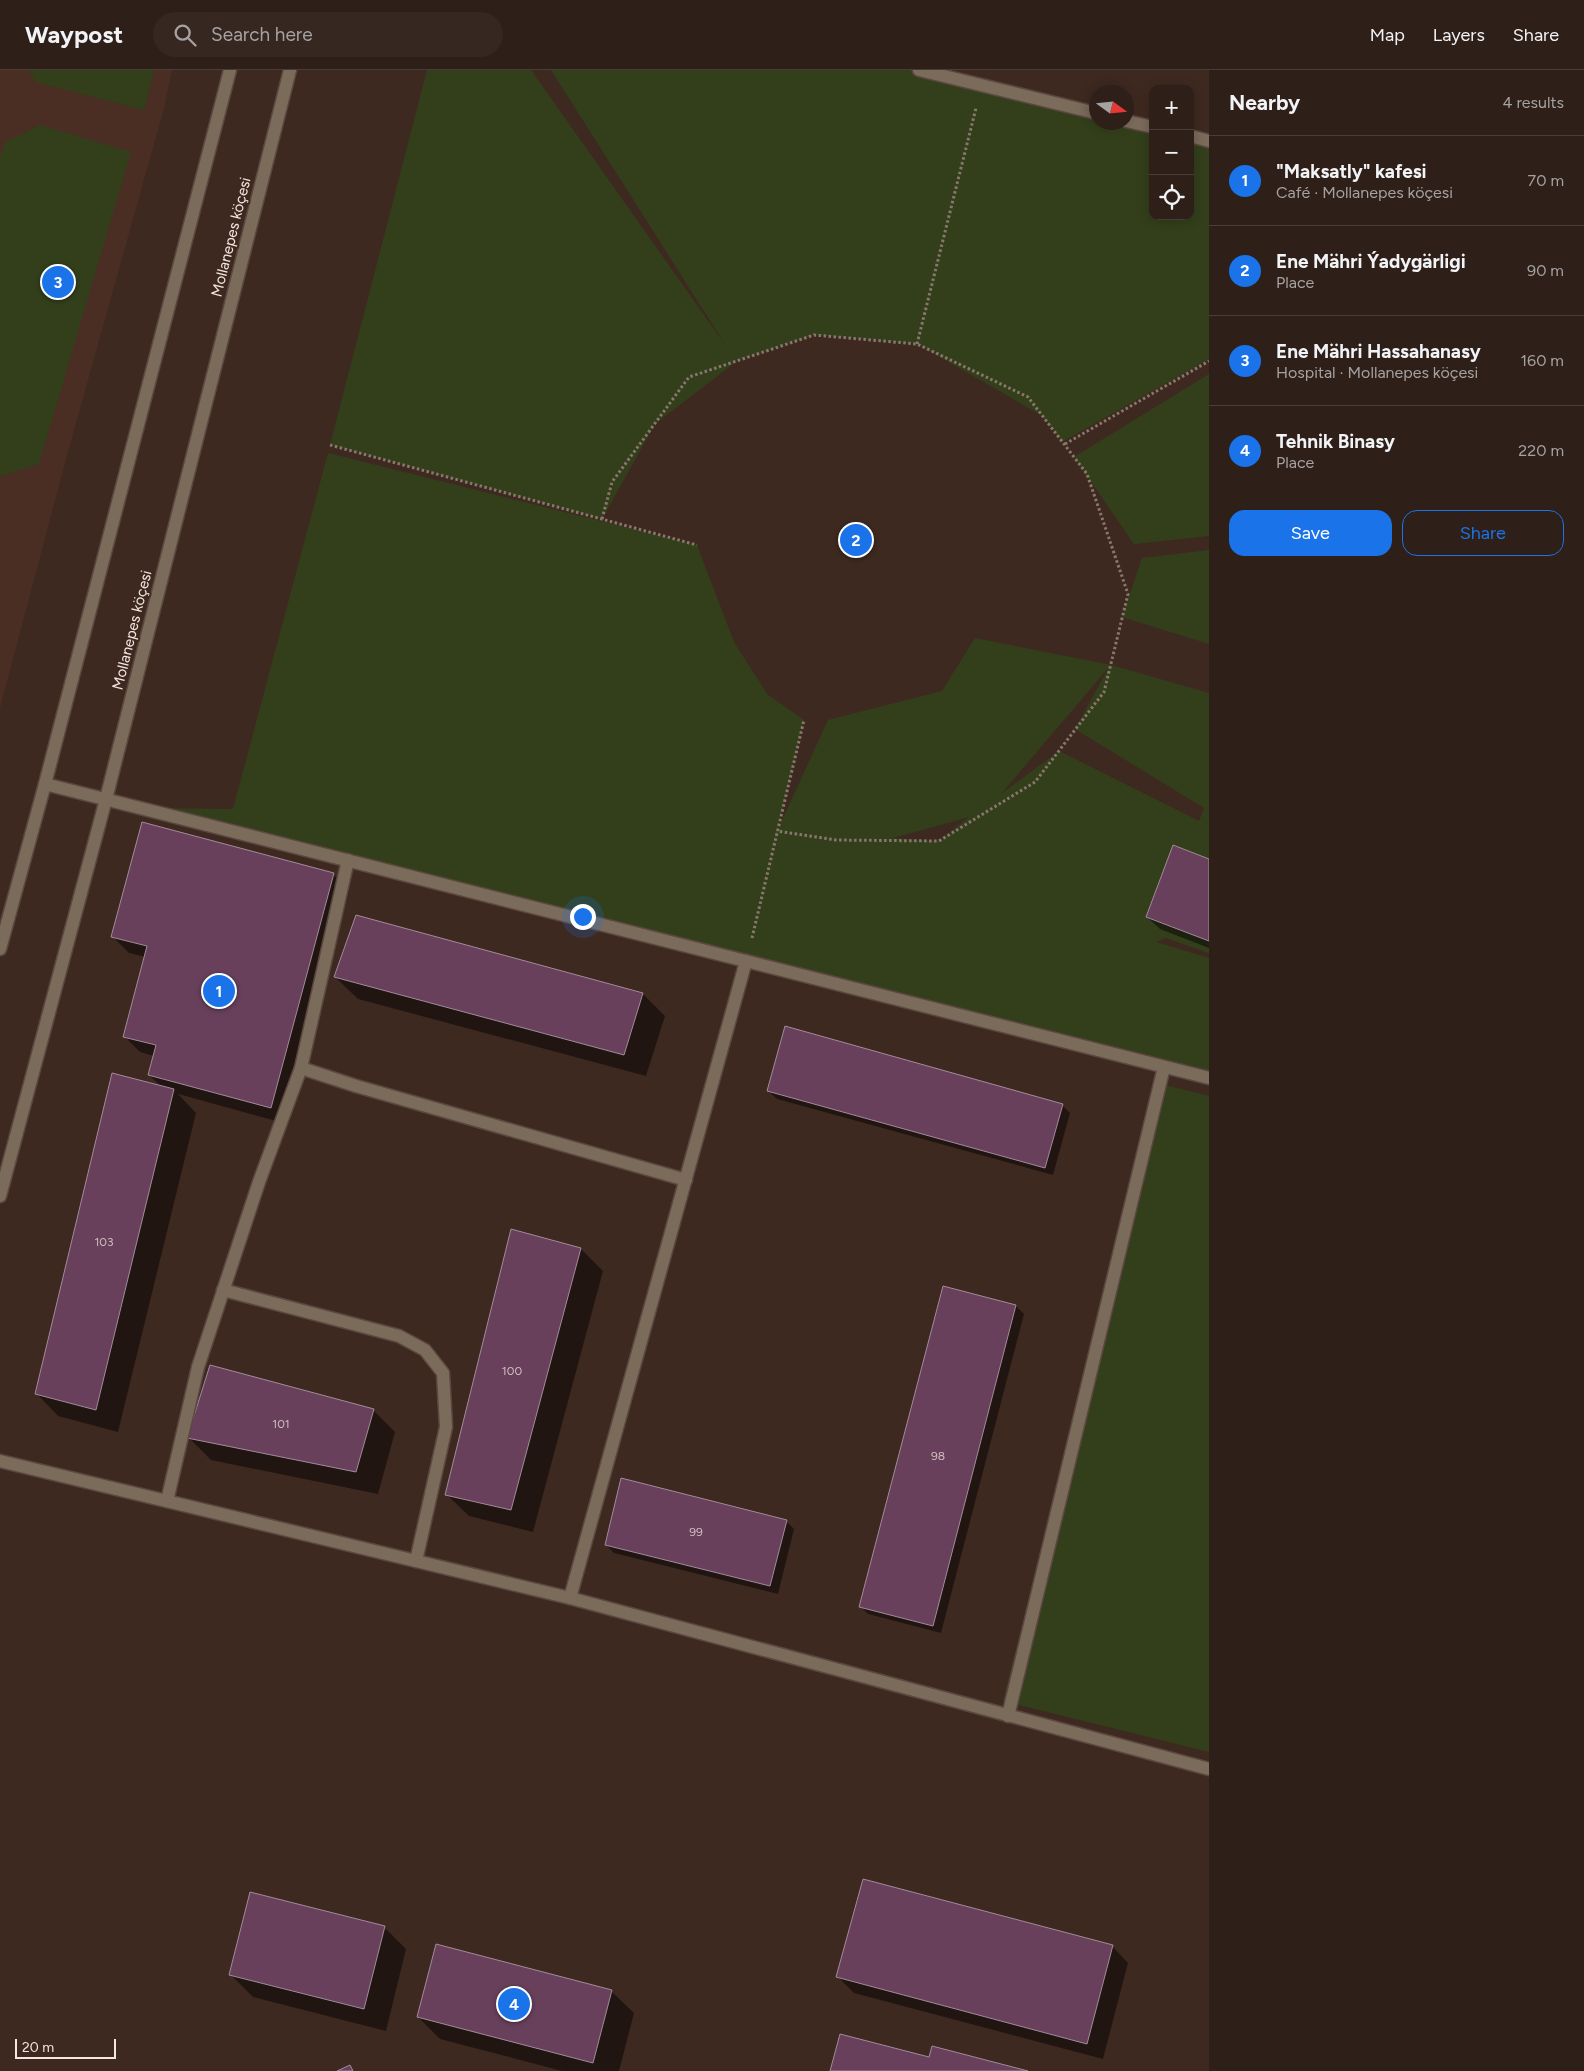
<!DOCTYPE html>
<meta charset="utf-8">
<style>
body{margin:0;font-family:Figtree,sans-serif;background:#362721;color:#f1f3f6}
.controls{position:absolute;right:15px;top:15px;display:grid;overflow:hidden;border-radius:10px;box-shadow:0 2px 12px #0003}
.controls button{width:45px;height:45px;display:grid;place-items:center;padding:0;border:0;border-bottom:1px solid #493d37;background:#2e1f18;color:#f1f3f6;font:25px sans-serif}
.compass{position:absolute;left:1089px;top:15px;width:45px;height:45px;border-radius:50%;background:#2e1f18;box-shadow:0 2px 12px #0003;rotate:105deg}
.scale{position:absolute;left:15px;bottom:12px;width:101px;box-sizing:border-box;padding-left:5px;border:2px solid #f4e6e0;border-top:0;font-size:14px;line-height:18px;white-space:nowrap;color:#f4e6e0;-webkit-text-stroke:4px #3e2920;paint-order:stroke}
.you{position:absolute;left:582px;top:846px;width:18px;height:18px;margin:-12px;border:4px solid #fff;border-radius:50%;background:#1a73e8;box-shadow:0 0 0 8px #1a73e833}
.badge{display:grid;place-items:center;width:32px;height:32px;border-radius:50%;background:#1a73e8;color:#fff;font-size:16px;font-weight:700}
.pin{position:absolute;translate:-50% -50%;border:2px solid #fff;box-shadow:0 1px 5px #0006}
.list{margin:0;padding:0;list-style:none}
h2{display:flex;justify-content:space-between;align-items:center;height:65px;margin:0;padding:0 20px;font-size:21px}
h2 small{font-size:16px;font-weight:400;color:#a7a2a2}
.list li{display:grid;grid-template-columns:32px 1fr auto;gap:15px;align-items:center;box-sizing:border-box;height:90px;padding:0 20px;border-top:1px solid #493d37}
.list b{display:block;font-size:19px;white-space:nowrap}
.list p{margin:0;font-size:16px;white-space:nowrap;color:#a7a2a2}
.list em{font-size:16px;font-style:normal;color:#a7a2a2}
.actions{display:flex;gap:10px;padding:15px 20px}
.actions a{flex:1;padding:11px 0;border:1px solid #1a73e8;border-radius:15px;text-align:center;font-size:18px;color:#1a73e8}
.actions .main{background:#1a73e8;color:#fff}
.icon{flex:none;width:28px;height:28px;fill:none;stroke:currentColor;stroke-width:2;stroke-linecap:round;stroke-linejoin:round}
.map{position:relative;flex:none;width:1209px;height:2001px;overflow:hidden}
header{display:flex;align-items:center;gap:30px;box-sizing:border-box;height:70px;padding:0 25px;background:#2e1f18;border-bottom:1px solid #493d37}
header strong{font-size:24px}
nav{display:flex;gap:28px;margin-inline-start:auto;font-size:18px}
.search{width:350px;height:45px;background:#362721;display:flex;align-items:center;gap:12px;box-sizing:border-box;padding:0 18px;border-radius:28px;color:#a7a2a2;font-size:19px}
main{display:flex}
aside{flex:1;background:#2e1f18}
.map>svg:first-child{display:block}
.built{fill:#4a2e23}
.green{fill:#333f1b;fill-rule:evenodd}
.shadow{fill:#0007}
.building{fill:#68405c;stroke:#a28b9a}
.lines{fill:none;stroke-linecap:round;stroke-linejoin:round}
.minor-casing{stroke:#5b473f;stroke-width:15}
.path{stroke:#89776f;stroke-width:3;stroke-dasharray:2.5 2.5;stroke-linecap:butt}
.minor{stroke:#7a6b5b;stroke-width:12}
.labels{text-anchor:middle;stroke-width:4;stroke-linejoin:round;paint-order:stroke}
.number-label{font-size:12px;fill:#d1bcbf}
.street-label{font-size:15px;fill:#f4e6e0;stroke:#3e2920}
</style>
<header>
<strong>Waypost</strong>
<div class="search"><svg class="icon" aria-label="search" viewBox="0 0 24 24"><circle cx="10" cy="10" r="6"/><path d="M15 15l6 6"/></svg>Search here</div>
<nav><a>Map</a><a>Layers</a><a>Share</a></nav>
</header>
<main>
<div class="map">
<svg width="1209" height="2001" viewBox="0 0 1209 2001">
<rect width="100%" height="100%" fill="#3e2920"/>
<polygon class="built" points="0,0 172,0 164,38 67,385 0,638"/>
<g class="green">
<polygon points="28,0 154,0 144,40 36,12"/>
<polygon points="427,0 531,0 728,279 551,0 919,0 1096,43 1096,52 1126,52 1153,57 1153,146 1190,146 1190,66 1209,71 1209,289 1062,372 1041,345 917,274 814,265 737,291 655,354 602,449 330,375"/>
<polygon points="40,55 131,82 39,394 0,406 0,87 5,72"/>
<polygon points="1209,304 1209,466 1134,474 1074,387"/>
<path d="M328,383l369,92 37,97 33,52 37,26 -26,109 50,-109 114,-29 33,-53 136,27 98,28v260l-43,-15 -10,4 53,16v120l-1066,-270 90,1zM1109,597l-34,62 129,79 -5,13 -140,-70 -58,43zM969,747l-30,24 -46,-3z"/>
<polygon points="1209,480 1209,574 1122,547 1142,488"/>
<polygon points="1157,1013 1209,1026 1209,1682 1003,1631"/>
</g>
<g class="shadow">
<polygon points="1209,790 1209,878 1160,859 1147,847"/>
<polygon points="333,804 349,821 287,1054 178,1024 196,1043 118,1362 58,1346 36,1323 162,1017 149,1005 154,986 140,982 124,966 145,887 129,883 113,867"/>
<polygon points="357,847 643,924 665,946 646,1006 358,929 335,907"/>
<polygon points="768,1021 1062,1035 1070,1043 1053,1105 777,1029"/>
<polygon points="512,1161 581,1179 603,1201 533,1462 469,1446 446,1424"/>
<polygon points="1016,1236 1024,1244 941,1563 868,1544 860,1536"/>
<polygon points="373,1340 395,1362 378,1424 211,1390 189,1368"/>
<polygon points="786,1451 794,1459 778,1524 614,1483 606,1475"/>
<polygon points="384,1857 406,1879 386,1961 253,1927 231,1905"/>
<polygon points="1112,1876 1128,1893 1103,1989 854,1923 838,1907"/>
<polygon points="611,1921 634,1943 619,2001 562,2001 440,1969 418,1947"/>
</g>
<g class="building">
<polygon points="142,752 334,803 271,1038 148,1005 156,975 123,967 147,876 111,867"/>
<polygon points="1173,775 1209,789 1209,871 1146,847"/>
<polygon points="356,845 643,923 624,985 334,907"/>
<polygon points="785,956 1063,1034 1045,1098 767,1021"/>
<polygon points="112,1003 174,1019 96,1340 35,1324"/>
<polygon points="511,1159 581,1178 511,1440 445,1425"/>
<polygon points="943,1216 1016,1235 933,1556 859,1537"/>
<polygon points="210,1295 374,1339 356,1402 187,1368"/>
<polygon points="621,1408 787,1450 770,1516 605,1475"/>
<polygon points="863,1809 1113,1875 1087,1974 836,1907"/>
<polygon points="250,1822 385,1856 364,1939 229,1905"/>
<polygon points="436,1874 612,1920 593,1993 417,1947"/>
<polygon points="840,1964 929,1987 932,1976 1028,2001 830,2001"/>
<polygon points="350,1995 353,2001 337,2001"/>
</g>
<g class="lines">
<defs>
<g id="minor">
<polyline points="919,0 1096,43"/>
<polyline points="1126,51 1153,57"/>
<polyline points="1190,66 1209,71"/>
<polyline points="45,714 1209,1008"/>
<polyline points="348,790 301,998 356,1016 686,1110"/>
<polyline points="0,879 45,714 230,0"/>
<polyline points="0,1126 106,729 290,0"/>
<polyline points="223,1220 399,1266 425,1280 443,1303 446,1357 416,1491"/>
<polyline points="0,1391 570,1528 1209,1699"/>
<polyline points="167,1431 198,1297 259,1112 301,998"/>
<polyline points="570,1528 746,891"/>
<polyline points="1008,1646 1164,997"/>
</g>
</defs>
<use href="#minor" class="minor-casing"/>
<g class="path">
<polyline points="917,274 976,38"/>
<polyline points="1065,374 1209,291"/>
<polyline points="330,375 697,475"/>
<polyline points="602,449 612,412 689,307 814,265 917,274 1028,327 1087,404 1128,524 1104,622 1035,712 939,771 836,770 777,761"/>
<polyline points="752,868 804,650"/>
</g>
<use href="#minor" class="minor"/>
</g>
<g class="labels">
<g class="number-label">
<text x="104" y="1176">103</text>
<text x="512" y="1305">100</text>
<text x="281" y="1358">101</text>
<text x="938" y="1390">98</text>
<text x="696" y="1466">99</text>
</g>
<g class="street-label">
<text transform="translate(231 167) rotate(-76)" y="5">Mollanepes köçesi</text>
<text transform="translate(132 560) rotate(-76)" y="5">Mollanepes köçesi</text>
</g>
</g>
</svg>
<div class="controls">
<button>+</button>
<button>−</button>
<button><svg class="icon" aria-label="locate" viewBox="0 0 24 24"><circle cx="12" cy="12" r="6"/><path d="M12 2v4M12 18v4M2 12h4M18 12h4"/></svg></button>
</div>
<svg class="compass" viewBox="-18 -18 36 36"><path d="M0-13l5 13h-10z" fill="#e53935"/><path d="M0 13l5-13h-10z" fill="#a7a2a2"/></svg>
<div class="scale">20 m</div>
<div class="you"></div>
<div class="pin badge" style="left:219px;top:921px">1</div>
<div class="pin badge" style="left:856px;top:470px">2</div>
<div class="pin badge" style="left:58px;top:212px">3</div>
<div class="pin badge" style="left:514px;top:1934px">4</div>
</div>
<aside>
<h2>Nearby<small>4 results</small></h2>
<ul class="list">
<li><span class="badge">1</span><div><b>&quot;Maksatly&quot; kafesi</b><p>Café · Mollanepes köçesi</p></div><em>70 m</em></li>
<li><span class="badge">2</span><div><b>Ene Mähri Ýadygärligi</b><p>Place</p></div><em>90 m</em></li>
<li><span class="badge">3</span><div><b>Ene Mähri Hassahanasy</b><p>Hospital · Mollanepes köçesi</p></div><em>160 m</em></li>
<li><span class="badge">4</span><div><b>Tehnik Binasy</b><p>Place</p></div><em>220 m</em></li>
</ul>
<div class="actions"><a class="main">Save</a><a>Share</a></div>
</aside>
</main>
